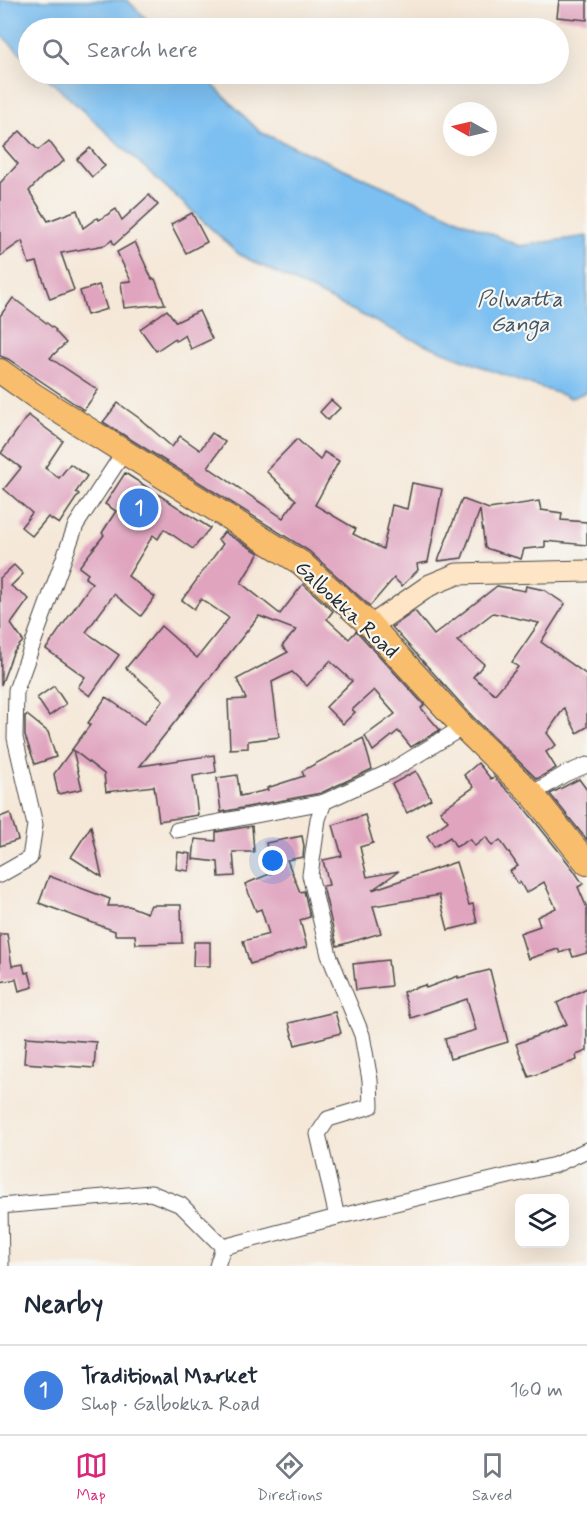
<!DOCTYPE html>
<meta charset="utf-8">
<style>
body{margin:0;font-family:Mynerve,sans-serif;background:#f2f2f3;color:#1f2937}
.controls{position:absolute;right:18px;bottom:18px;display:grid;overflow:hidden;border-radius:12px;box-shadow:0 6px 24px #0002}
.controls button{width:54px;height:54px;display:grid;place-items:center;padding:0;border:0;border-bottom:2px solid #e0e1e3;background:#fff;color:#1f2937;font:30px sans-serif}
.compass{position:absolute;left:443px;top:102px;width:54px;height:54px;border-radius:50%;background:#fff;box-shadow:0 6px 24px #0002;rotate:278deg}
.you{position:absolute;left:273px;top:861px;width:21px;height:21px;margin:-15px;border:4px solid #fff;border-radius:50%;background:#1a73e8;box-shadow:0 0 0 9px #1a73e833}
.badge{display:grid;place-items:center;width:39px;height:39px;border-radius:50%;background:#db2777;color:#fff;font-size:20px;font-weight:700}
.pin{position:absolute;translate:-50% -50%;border:3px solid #fff;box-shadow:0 2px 6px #0006}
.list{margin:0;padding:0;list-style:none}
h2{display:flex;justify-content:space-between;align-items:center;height:78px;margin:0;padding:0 24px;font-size:26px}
h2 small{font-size:20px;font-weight:400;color:#747a83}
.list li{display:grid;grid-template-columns:39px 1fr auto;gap:18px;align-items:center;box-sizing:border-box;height:90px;padding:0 24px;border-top:2px solid #e0e1e3}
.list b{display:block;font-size:22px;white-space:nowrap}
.list p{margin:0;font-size:20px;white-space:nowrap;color:#747a83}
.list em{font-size:20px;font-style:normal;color:#747a83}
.icon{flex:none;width:33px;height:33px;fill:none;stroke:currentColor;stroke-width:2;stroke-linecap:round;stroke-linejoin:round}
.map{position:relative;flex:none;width:587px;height:1266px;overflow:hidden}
.search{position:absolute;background:#fff;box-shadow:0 6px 24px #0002;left:18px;right:18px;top:18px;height:66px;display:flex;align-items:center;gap:15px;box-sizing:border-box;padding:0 21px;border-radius:33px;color:#747a83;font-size:22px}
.sheet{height:168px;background:#fff}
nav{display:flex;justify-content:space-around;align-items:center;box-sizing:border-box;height:84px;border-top:2px solid #e0e1e3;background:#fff;font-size:16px;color:#747a83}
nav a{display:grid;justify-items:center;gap:3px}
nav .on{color:#db2777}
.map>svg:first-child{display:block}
.water{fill:#7bbff1;stroke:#53758e;stroke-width:1.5}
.building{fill:#e0a4bf;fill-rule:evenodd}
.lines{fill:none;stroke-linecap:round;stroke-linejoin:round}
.street-casing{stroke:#494745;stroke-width:17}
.secondary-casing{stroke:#494745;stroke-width:23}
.primary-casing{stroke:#494745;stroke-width:26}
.street{stroke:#fff;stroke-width:15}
.secondary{stroke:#fde5c5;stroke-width:21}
.primary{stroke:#f9be6d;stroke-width:24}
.labels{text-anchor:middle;stroke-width:4.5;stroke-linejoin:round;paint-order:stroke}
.street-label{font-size:21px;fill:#2b2b2b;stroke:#f6f6f2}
.water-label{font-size:22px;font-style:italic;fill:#435766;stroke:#f6f6f2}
</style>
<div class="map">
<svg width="587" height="1266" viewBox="0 0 587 1266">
<rect width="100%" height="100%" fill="#f6f6f2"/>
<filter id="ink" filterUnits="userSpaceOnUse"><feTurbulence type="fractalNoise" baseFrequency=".0167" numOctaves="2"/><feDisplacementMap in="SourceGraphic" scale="12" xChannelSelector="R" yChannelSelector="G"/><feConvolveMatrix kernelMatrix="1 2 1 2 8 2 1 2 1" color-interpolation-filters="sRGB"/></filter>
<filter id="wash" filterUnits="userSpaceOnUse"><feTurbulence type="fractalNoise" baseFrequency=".008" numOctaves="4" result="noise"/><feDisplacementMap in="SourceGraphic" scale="24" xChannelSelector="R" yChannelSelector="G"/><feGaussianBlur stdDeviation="1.35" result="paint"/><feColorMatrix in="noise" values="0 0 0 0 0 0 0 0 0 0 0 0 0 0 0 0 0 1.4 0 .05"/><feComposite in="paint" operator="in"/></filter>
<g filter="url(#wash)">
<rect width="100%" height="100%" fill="#f5e8d8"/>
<g class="water">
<polygon points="0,0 127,0 156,28 28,28 28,60 0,34"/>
<polygon points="43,74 202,74 260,132 519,246 587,236 587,392 571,398 490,370 409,338 240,255"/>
</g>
<g id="blocks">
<g class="building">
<polygon points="559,0 587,0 587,20 557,17"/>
<polygon points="20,131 38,150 49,141 64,161 42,177 29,191 48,221 77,210 83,228 97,218 99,220 116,209 122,220 149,195 158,205 114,245 112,240 105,245 61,253 74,290 50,299 37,262 29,264 22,241 0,256 0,183 18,164 3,147"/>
<polygon points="90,148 105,166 92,177 77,159"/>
<polygon points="192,213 207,242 186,253 171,224"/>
<polygon points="135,242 152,279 155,279 165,304 124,308 121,282 131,281 117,252"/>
<polygon points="99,285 107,309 87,315 80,291"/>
<polygon points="13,298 56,330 55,331 66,343 50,358 98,390 84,410 8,359 0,356 0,316"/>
<polygon points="167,310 176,322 199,311 212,339 191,349 185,335 176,341 174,339 156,351 140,329"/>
<polygon points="331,400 340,408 328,420 320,412"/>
<polygon points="118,403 139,418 172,447 180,436 200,450 212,433 225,442 208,467 283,518 296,500 266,471 297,439 320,460 324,452 339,461 315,505 356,529 353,534 383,549 392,505 407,509 412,483 442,489 428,562 417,564 418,570 402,586 394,578 370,606 309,551 103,422"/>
<polygon points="28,415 63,441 45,468 59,478 70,464 87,476 76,492 79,494 59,524 48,517 32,536 21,527 32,513 4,489 21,468 1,453"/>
<polygon points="125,473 210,528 193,549 164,529 158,539 153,535 128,576 155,597 141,616 114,594 86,632 119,655 90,696 78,687 85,677 46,649 92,583 85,578 88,574 79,567 104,535 102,533 116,511 105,504"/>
<polygon points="462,499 489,509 539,501 541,510 562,513 561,520 587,522 587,545 545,541 545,547 524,549 521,559 485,548 480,510 462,558 438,561"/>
<polygon points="224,532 259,553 241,583 280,614 303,584 333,611 327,619 349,639 356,631 361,636 424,705 421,708 440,730 411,747 398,731 373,751 365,736 395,714 374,690 352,710 355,712 343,724 326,707 352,681 330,661 307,686 292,672 272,682 279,737 248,741 248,748 230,749 228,700 246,699 237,679 288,652 282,646 296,630 259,616 140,766 214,755 216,772 193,776 198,815 159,821 154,786 106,792 104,774 73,750 82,789 58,794 54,774 90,725 88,723 106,697 144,724 163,700 126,668 161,626 197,658 229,618 201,599 194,609 182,600 223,544 218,540"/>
<polygon points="14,565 23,574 11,586 29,599 11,624 23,641 13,653 1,685 0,578"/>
<path d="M497,586l28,5 1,-5 18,4 21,14 -24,38 46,33v52l-10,6 -13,-25 -17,25 9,12 -10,7 10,16 -19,11 -64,-62 -81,-90 23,-16 19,24zM493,613l46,10 -27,39 6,5 -23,27 -22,-17 11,-13 -27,-23z"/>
<polygon points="54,686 66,704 49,716 37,698"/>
<polygon points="27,715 48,732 56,757 35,764 25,736 25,716"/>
<polygon points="363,738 372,769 321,793 221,812 217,778 237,775 240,796 268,790 267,788 304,776 302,771"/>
<polygon points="478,763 491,779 494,777 521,804 573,869 583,884 578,887 587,908 587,953 573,957 570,949 560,953 558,949 528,959 520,933 540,926 537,917 556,908 544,882 526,893 520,882 518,884 510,871 518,866 500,840 492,846 486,837 475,846 470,839 456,847 450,837 434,847 427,836 448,821 440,811 474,787 464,775"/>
<polygon points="416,771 431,799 407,813 392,784"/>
<polygon points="579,779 587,790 587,840 550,794"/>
<polygon points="10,813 18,840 0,846 0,817"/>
<polygon points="365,815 373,843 360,847 367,877 399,871 372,890 456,862 469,905 473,904 477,923 448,930 439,895 434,896 373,906 381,933 337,946 323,886 329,885 323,860 342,856 333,825"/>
<polygon points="91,826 102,877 71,857"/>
<polygon points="252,826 254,852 233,852 235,876 219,877 218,862 193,859 195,839 216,841 216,832"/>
<polygon points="302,836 304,846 303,857 287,860 300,892 304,891 310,917 300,920 307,947 250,964 243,941 269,934 261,909 256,911 245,884 272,873 266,843"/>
<polygon points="178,852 191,854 189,871 176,869"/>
<polygon points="49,876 110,899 108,906 129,906 147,913 151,905 181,905 182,943 136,944 135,935 115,935 115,931 39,903"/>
<polygon points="0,934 7,934 12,966 23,964 25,973 29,972 33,987 19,991 16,979 0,982"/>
<polygon points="194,942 210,942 210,966 193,966"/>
<polygon points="388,960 391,986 356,990 353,964"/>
<polygon points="490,970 508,1042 450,1059 445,1039 476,1030 467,999 411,1018 403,992 425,985 426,988 458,976 458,978"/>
<polygon points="587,988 587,1051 576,1055 577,1060 529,1077 516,1044 567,1024 557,1003"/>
<polygon points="335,1012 341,1033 295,1045 289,1023"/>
<polygon points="26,1037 96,1042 94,1068 24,1063"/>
</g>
</g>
</g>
<g filter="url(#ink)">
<use href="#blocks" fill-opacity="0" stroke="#494745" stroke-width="1.5"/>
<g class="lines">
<defs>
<g id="street">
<polyline points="532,794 565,774 587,765"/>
<polyline points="177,830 324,802 391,771 463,727"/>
<polyline points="0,875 30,858 35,825 15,738 16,690 76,525 124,452"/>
<polyline points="0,1206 151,1193 181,1205 223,1247 217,1266"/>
<polyline points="0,1206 1,1266"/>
<polyline points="337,1217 555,1165 587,1150"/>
<polyline points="223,1247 337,1217 318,1134 328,1119 371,1106 370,1080 362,1035 329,955 310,875 318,819 324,802"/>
</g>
<polyline id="secondary" points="371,626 430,585 457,574 587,571"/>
<polyline id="primary" points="0,371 35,396 301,563 371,626 463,727 532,794 587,863"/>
</defs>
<use href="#street" class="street-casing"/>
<use href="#secondary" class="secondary-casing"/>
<use href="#primary" class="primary-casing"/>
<use href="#street" class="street"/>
<use href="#secondary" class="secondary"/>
<use href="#primary" class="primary"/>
</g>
</g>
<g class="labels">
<g class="street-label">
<text transform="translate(347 609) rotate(43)" y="7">Galbokka Road</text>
</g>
<g class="water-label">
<text x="520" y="306">Polwatta<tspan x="520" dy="25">Ganga</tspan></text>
</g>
</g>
</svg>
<div class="controls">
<button><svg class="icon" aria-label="layers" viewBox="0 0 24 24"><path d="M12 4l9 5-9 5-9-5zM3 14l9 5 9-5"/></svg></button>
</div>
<svg class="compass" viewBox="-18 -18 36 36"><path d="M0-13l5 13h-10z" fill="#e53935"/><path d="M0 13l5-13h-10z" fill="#747a83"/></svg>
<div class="you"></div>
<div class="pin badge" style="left:139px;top:508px;background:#3f7fe0">1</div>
<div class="search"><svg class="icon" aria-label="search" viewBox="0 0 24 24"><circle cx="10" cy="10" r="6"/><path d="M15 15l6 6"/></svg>Search here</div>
</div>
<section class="sheet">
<h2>Nearby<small></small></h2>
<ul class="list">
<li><span class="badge" style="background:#3f7fe0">1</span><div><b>Traditional Market</b><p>Shop · Galbokka Road</p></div><em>160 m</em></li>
</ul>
</section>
<nav>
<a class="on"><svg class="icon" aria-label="map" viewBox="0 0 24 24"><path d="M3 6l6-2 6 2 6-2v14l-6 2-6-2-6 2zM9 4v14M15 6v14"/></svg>Map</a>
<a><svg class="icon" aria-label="directions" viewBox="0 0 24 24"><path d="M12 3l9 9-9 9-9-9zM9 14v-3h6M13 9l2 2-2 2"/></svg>Directions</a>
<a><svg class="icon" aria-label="saved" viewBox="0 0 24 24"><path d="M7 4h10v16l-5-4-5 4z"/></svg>Saved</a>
</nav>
